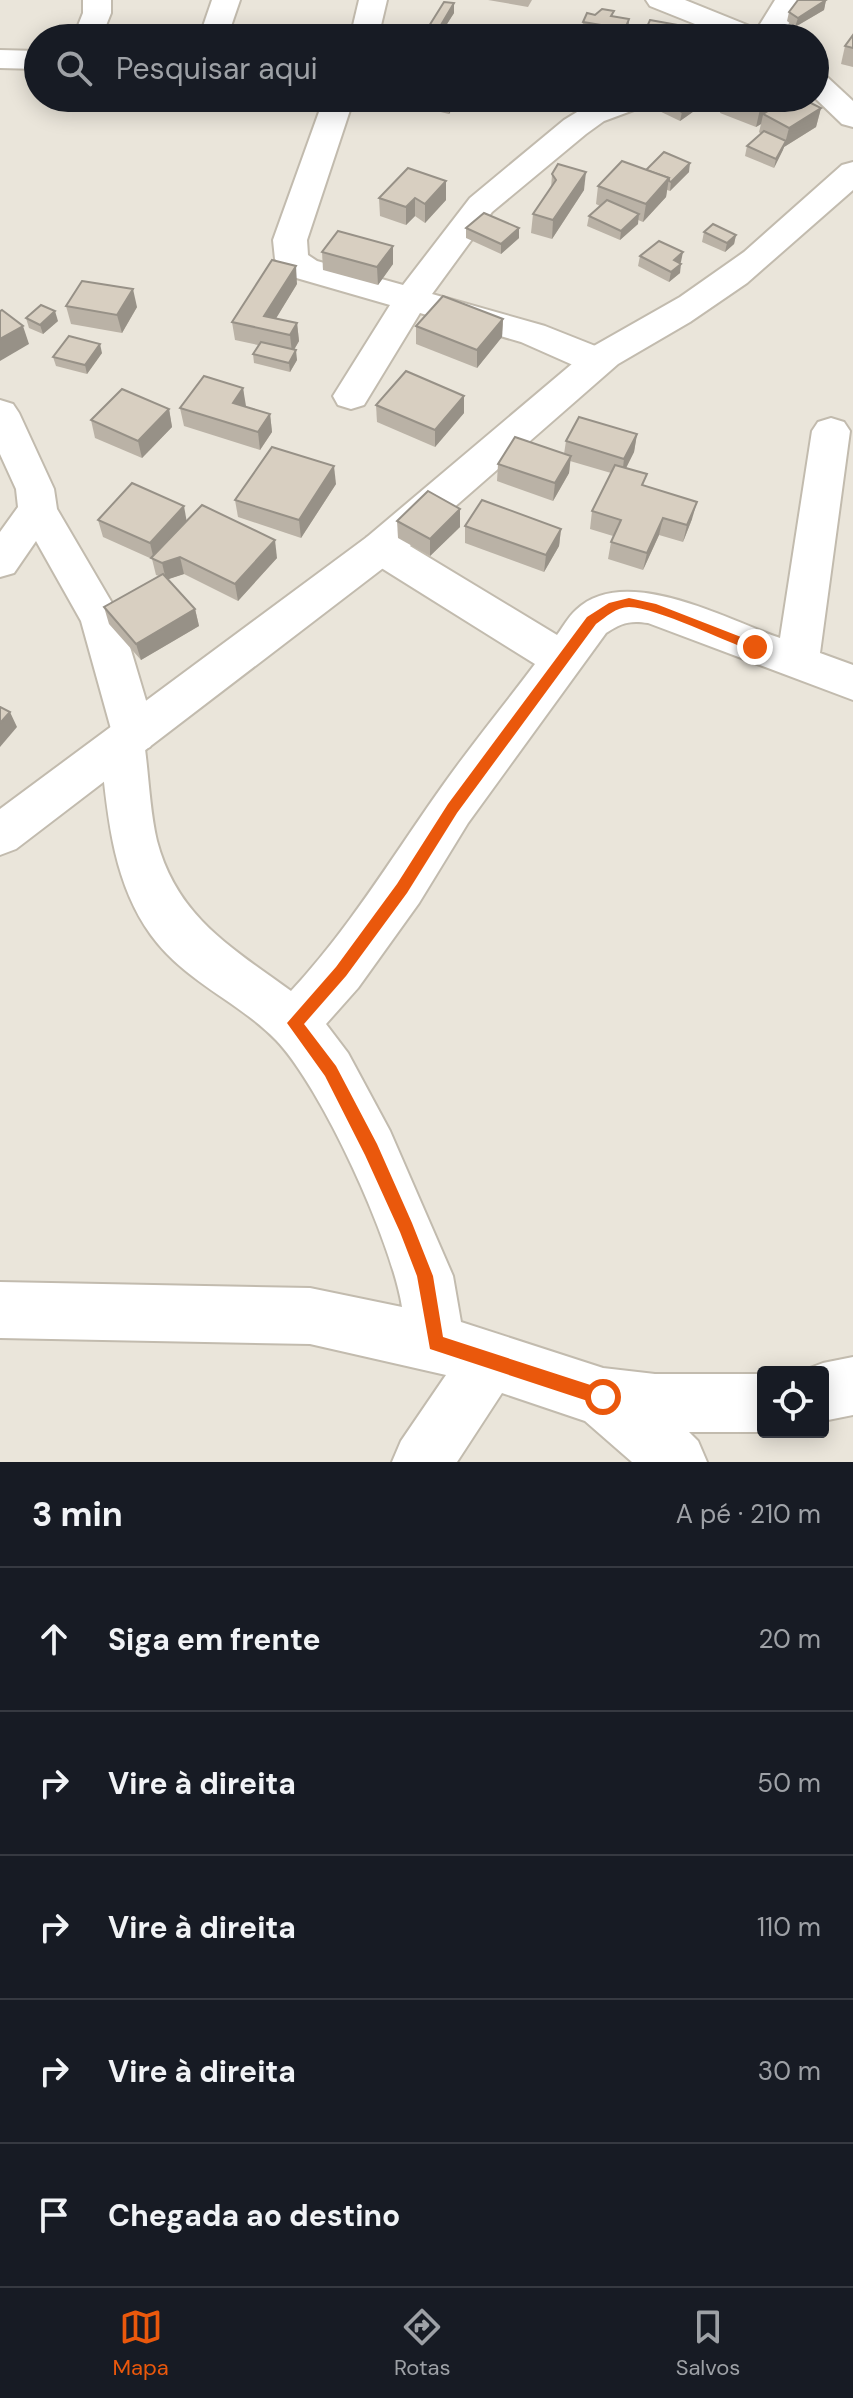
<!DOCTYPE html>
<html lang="pt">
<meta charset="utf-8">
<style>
body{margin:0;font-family:"DM Sans",sans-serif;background:#242831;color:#f1f3f6}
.controls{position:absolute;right:24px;bottom:24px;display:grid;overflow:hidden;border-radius:8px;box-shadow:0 4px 20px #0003}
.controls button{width:72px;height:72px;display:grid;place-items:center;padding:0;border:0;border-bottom:2px solid #363941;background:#171b24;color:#f1f3f6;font:40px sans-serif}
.stop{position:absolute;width:24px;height:24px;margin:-18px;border:6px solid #ea580c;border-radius:50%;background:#fff}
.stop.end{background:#ea580c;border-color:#fff;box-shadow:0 2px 8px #0008}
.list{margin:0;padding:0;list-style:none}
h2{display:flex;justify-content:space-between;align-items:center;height:104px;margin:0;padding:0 32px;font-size:34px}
h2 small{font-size:26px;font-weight:400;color:#9ea1a6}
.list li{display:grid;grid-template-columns:52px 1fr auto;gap:24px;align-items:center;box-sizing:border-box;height:144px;padding:0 32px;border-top:2px solid #363941}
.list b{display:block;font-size:30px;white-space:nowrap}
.list em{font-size:26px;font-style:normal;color:#9ea1a6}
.icon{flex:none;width:44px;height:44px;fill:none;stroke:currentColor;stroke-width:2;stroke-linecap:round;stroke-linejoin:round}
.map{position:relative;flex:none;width:853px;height:1462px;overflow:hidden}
.search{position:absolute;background:#171b24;box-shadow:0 4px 20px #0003;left:24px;right:24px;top:24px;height:88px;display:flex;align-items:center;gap:20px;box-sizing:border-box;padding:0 28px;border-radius:44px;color:#9ea1a6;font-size:30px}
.sheet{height:824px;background:#171b24}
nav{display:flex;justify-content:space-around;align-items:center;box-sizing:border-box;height:112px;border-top:2px solid #363941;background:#171b24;font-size:22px;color:#9ea1a6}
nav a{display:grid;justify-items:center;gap:4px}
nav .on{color:#ea580c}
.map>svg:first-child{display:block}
.residential{fill:#eae5da;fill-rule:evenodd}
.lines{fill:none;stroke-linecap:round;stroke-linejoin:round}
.minor-casing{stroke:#c2bbae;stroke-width:4}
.tertiary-casing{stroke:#c2bbae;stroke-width:4}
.minor{fill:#fff;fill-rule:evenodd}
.tertiary{fill:#fff;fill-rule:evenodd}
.wall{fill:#bab2a6}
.shaded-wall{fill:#979187}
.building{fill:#d8cfc1;stroke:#979187;stroke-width:2}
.route{fill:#ea580c}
</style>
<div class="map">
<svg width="853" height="1462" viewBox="0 0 853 1462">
<rect width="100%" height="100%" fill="#f6f3ec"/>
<path class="residential" d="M0,0h853v1462h-853zM38,38h777v60h-777zM763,1372h60v60h-60z"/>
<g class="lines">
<defs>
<g id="minor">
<polygon points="83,0 111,0 111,13 101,38 73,38 83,13"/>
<polygon points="212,0 240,0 227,38 199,38"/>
<polygon points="359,0 387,0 378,38 350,38"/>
<polygon points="646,0 685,0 757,29 775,0 803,0 780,38 730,38 650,6"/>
<polygon points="0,50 38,51 38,69 0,68"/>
<polygon points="815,73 826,76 853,101 853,127 842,124 815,98"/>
<polygon points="324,98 354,98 307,240 308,255 317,261 403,285 470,198 564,120 582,109 611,98 654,98 650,104 604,121 586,134 492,212 432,294 545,326 608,351 613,360 608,369 595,372 582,369 521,342 420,313 364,405 351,409 338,405 333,396 390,305 293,277 275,259 273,240"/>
<path d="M0,400l13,4 6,9 35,76 3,20 65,111 34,114 -6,13 -5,2c4,30 5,63 12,92 20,76 75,107 134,150 56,-60 98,-129 145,-196 31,-45 66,-87 99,-131l-168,-105 -6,-11 6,-11 14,-4 14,4 162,98c6,-8 11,-18 19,-25 48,-47 150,9 204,28l32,-207 6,-9 13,-4 13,4 6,9 -30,222 33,12v35l-205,-77c-18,-3 -27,0 -42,10l-138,190 -49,80 -61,85 -32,36 22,29 42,78 63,145 8,46 142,46 52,6h108l1,58h-75l9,9 9,21h-75l-47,-41 -83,-28 -45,69h-65l9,-21 45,-66 -136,-31 -310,-6v-56l310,6 92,19c-10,-65 -80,-219 -126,-267 -38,-39 -91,-58 -125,-105 -40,-55 -44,-126 -51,-191l6,-13 5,-2 -30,-108 -45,-80 -22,32 -14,4v-45l18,-25 -2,-18 -16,-35z"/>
<polygon points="853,1357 853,1415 823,1421 823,1372 802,1371 823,1363"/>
</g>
<polygon id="tertiary" points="853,162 853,190 747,283 690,322 618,364 395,559 16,849 0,855 0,809 367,537 592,347 680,297 744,252 842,165"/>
</defs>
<use href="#minor" class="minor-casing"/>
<use href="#tertiary" class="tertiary-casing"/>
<use href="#minor" class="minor"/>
<use href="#tertiary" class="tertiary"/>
</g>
<g class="wall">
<polygon points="488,0 532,0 528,7"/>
<polygon points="826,0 824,10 795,27 787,21 789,12"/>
<polygon points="454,3 454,13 438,38 429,36 429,26"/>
<polygon points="613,17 629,19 628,29 624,38 609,36 582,29 583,22"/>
<polygon points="853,35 853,67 841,64 845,46"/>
<polygon points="371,98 398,98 396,102"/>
<polygon points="407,98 459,98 449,114 407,104"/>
<polygon points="496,98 547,98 541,108"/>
<polygon points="654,98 697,109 680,121 653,108"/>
<polygon points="723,98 778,98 776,106 821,108 816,127 784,147 774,168 745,156 747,146 761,134 759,132 761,124 756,127 720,113"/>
<polygon points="646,170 689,172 670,191 667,190 666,197 643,222 638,220 638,224 620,240 587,226 589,216 600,206 596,204 598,186"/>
<polygon points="552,174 584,190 552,239 531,233 533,214 551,189"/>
<polygon points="446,181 446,200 425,223 415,216 406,225 380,216 379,198"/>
<polygon points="466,228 519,238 501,254 466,238"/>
<polygon points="704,232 736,235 734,244 725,252 702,242"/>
<polygon points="322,252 393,264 378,285 323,270"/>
<polygon points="640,256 681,262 680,263 680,273 669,282 638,266"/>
<polygon points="297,284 276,318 297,323 299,341 294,350 297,360 290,372 254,363 253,354 258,345 235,340 232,322"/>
<polygon points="66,306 137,307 122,333 71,324"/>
<polygon points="26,318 58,321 43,334 29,328"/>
<polygon points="503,319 502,337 477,368 416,344 416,326"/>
<polygon points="102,353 87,374 56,366 53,357"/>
<polygon points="243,388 245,407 270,414 272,432 260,450 184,426 180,408"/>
<polygon points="376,405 464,413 435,447 377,422"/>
<polygon points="169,409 172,427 142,458 95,438 91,420"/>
<polygon points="637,434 634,452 626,468 644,486 692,519 683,542 659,535 643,570 608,559 611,542 613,536 590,529 592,511 611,473 570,461 569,473 553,501 497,481 498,464 564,454 566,441"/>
<polygon points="336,484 301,538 238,517 235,500"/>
<polygon points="460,509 460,527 430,556 398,538 397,521"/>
<polygon points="98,520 187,521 277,558 238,601 184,574 168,579 195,609 199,626 141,660 109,624 104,607 159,576 156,575 152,559 103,537"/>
<polygon points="465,526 561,529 559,546 544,572 465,543"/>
</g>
<g class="shaded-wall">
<polygon points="826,0 824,10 795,27 798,18"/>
<polygon points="454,3 454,13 438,38 438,30"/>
<polygon points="629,19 628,29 624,38 625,29"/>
<polygon points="449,98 459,98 449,114"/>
<polygon points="542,98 547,98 541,108"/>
<polygon points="766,98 778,98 776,106 763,115 761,124 756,127 760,109"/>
<polygon points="699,100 697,109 680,121 682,112"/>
<polygon points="821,108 816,127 784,147 789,128"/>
<polygon points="786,141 783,150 774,168 776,159"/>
<polygon points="690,163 689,172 670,191 671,182"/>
<polygon points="586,172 584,190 552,239 553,220"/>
<polygon points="669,178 666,197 643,222 646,204"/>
<polygon points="446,181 446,200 425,223 425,204"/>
<polygon points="415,198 415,216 406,225 406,207"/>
<polygon points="639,214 638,224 620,240 621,231"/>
<polygon points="519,228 519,238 501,254 501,244"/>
<polygon points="736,235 734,244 725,252 727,243"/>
<polygon points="393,246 393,264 378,285 377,267"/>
<polygon points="683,252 681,262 672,270 674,260"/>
<polygon points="681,264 680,273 669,282 671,272"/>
<polygon points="296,266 297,284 269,330 264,316"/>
<polygon points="133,289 137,307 122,333 117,315"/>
<polygon points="55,311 58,321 43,334 40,325"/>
<polygon points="503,319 502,337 477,368 477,350"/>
<polygon points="297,323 299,341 292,353 290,335"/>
<polygon points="23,326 29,344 0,361 0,339"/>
<polygon points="100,344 102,353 87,374 85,365"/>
<polygon points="296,350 297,360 290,372 289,363"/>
<polygon points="243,388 246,406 235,421 233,403"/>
<polygon points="464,396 464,413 435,447 435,430"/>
<polygon points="169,409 172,427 142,458 138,441"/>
<polygon points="270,414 272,432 260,450 258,432"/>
<polygon points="637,434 634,452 622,476 624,459"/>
<polygon points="571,456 569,473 553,501 555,483"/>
<polygon points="334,466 336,484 301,538 299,520"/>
<polygon points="697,502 692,519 683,542 687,525"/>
<polygon points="184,506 187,523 154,560 150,543"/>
<polygon points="460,509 460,527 430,556 430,539"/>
<polygon points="663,518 659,535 643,570 647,553"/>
<polygon points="561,529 559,546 544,572 546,555"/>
<polygon points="275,540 277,558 238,601 235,584"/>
<polygon points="180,557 184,574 166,580 162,563"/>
<polygon points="195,609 199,626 141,660 136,644"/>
<polygon points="10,712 17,727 0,747 0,723"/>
</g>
<g class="building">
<polygon points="798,0 826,0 798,18 789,12"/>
<polygon points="444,2 454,3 438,30 429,26"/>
<polygon points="602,9 614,11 611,16 629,19 625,29 583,22 587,13 595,15"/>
<polygon points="650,20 689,27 685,38 642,38"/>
<polygon points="568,26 609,35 607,38 559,38"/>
<polygon points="399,27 423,31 418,38 393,38"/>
<polygon points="853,35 853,48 845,46"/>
<polygon points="654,98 692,98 699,100 682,112"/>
<polygon points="732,98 766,98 772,101 760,109"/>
<polygon points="790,98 801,98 821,108 789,128 763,114"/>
<polygon points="764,131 786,141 776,159 747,146"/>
<polygon points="664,152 690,163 671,182 669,181 669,178 646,170"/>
<polygon points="622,161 669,178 646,204 598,186"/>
<polygon points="558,164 586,172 553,220 533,214 556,180 552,174"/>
<polygon points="408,168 446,181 425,204 415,198 406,207 379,198"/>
<polygon points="607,200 639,214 621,231 589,216"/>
<polygon points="484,213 519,228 501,244 466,228"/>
<polygon points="713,224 736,235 727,243 704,232"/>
<polygon points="338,231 393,246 377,267 322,252"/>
<polygon points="659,241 683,252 674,260 681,264 671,272 640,256"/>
<polygon points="272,260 296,266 264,316 297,323 290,335 232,322"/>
<polygon points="82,281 133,289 117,315 66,306"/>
<polygon points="443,296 503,319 477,350 416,326"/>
<polygon points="41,305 55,311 40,325 26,318"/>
<polygon points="2,310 23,326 0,339 0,311"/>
<polygon points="69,336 100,344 85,365 53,357"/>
<polygon points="261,342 296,350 289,363 253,354"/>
<polygon points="406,371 464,396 435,430 376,405"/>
<polygon points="204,376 243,388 233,403 270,414 258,432 180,408"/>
<polygon points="122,389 169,409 138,441 91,420"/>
<polygon points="579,417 637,434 624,459 566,441"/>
<polygon points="515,437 571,456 555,483 498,464"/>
<polygon points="272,447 334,466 299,520 235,500"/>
<polygon points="615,465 647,474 642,485 697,502 687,525 663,518 647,553 611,542 621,520 592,511"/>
<polygon points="132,483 184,506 150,543 98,520"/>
<polygon points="428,491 460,509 430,539 397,521"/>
<polygon points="482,500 561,529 546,555 465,526"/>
<polygon points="202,505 275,540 235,584 180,557 162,563 151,558"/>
<polygon points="163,574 195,609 136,644 104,607"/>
<polygon points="0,707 10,712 0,723"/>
</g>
<path class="route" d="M629,598l27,6 103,40 2,3 -6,5c-31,-11 -97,-44 -126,-45 -13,0 -23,10 -33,17l-139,189 -50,80 -61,83 -42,48 32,42 41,78 35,79 21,53 10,61 166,54 2,6 -2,6 -6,3 -173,-57 -13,-73 -17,-44 -35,-77 -40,-79 -38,-53 49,-56 61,-83 51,-80 139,-187 22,-14z"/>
</svg>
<div class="controls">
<button><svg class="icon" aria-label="locate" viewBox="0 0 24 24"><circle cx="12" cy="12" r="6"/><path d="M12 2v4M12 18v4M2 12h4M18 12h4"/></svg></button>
</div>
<div class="stop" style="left:603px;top:1397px"></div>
<div class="stop end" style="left:755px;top:647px"></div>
<div class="search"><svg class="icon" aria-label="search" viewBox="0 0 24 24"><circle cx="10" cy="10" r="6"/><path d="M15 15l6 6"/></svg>Pesquisar aqui</div>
</div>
<section class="sheet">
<h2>3 min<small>A pé · 210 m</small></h2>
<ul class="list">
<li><svg class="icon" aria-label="ahead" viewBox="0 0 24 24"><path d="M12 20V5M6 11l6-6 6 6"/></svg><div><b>Siga em frente</b></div><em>20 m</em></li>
<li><svg class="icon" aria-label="right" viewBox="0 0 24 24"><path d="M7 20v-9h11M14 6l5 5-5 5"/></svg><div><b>Vire à direita</b></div><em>50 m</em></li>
<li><svg class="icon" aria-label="right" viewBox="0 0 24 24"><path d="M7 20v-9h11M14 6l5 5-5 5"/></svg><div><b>Vire à direita</b></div><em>110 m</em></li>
<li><svg class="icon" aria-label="right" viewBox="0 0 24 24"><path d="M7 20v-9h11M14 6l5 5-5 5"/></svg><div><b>Vire à direita</b></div><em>30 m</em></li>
<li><svg class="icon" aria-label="arrive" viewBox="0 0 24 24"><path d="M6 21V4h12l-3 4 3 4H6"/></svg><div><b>Chegada ao destino</b></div></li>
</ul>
</section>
<nav>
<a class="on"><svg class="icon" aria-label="map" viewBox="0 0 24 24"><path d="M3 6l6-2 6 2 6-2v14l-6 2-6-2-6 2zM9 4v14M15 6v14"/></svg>Mapa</a>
<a><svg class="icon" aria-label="directions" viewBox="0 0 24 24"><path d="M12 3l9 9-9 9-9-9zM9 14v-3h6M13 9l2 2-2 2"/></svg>Rotas</a>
<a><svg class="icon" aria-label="saved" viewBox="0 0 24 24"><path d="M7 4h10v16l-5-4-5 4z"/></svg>Salvos</a>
</nav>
